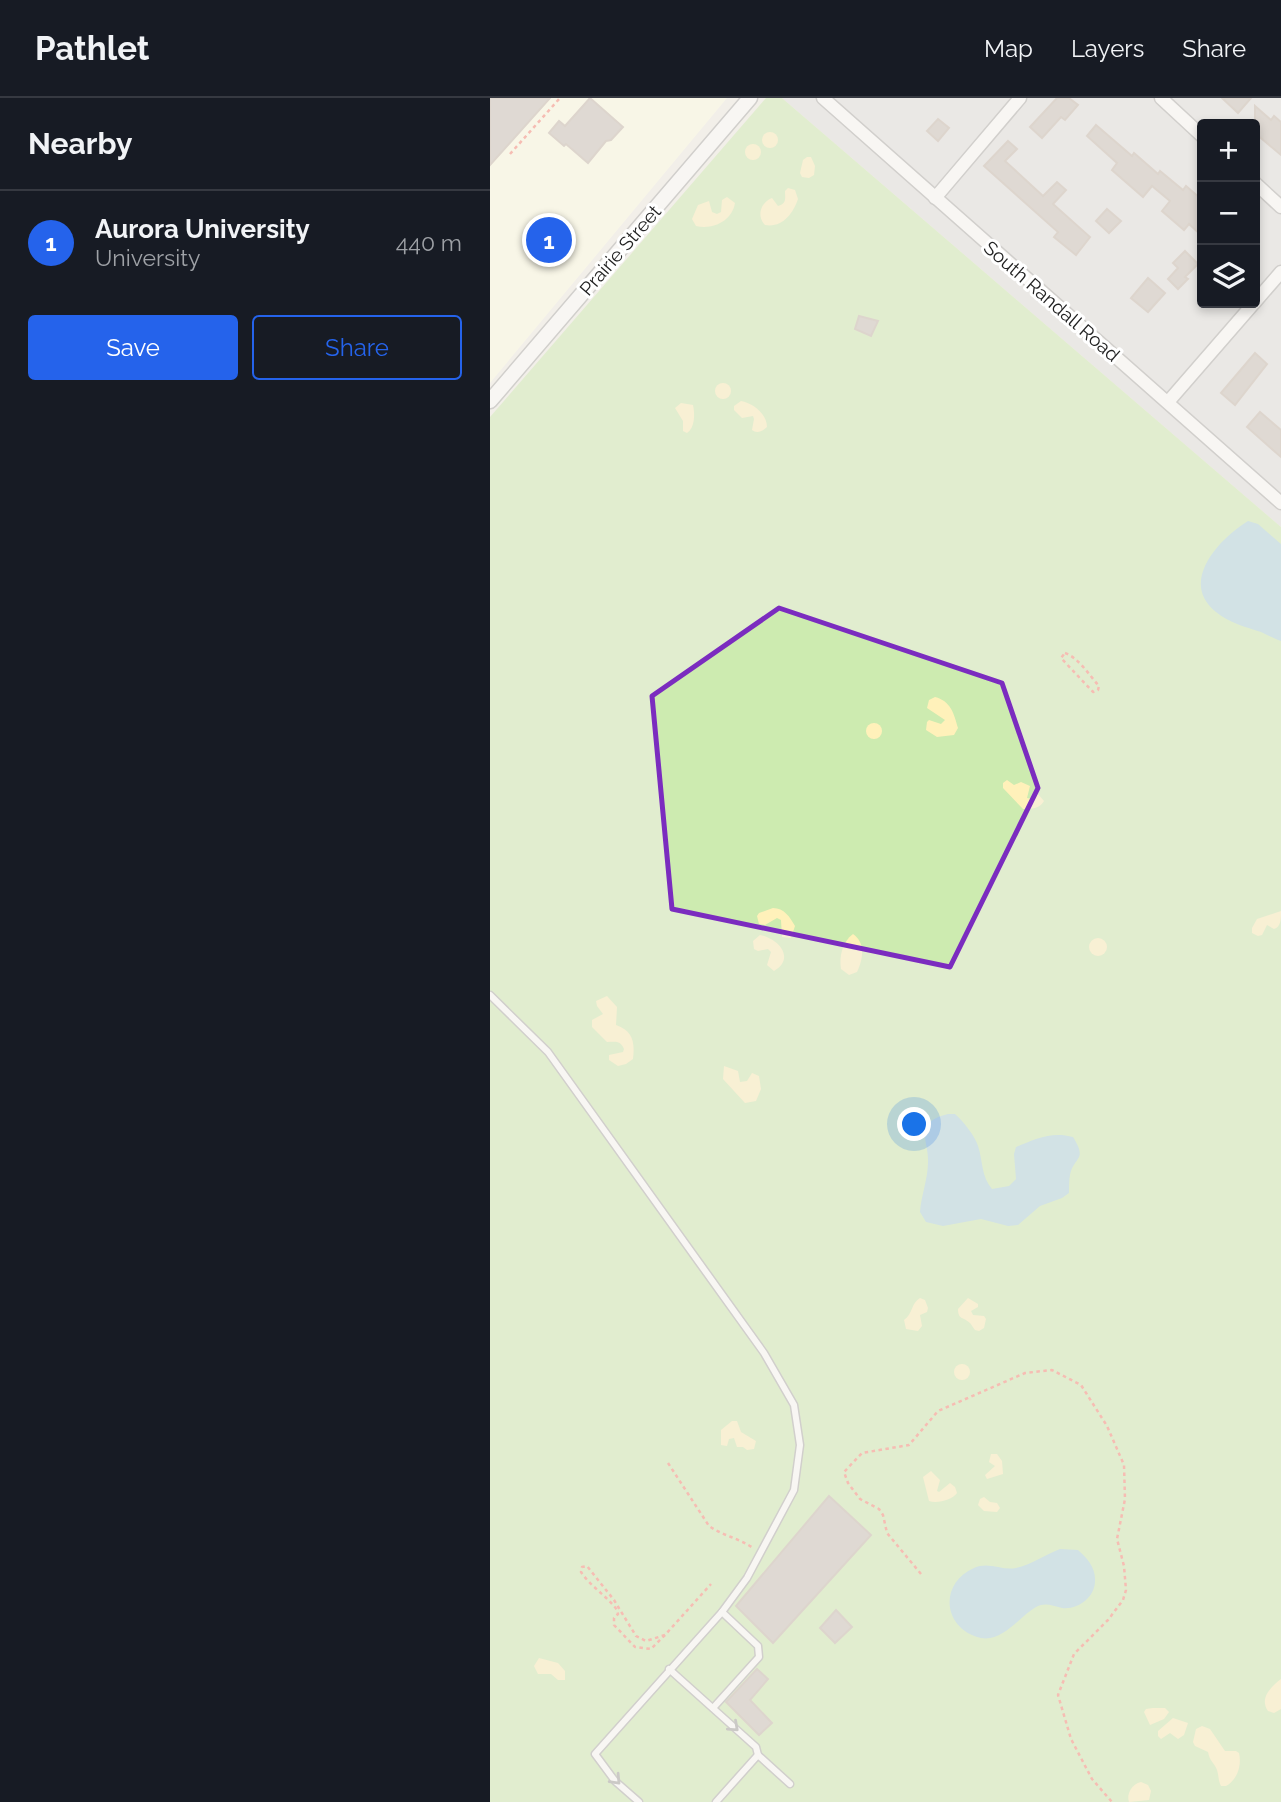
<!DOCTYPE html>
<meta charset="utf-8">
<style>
body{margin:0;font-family:Raleway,sans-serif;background:#242831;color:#f1f3f6}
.controls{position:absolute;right:21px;top:21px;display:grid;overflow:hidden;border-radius:7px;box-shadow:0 4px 10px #0003}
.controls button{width:63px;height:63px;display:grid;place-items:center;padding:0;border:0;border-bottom:2px solid #363941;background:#171b24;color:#f1f3f6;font:35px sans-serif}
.you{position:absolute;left:425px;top:1027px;width:24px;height:24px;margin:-18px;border:5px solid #fff;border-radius:50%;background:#1a73e8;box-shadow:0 0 0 10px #1a73e833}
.badge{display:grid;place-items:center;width:46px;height:46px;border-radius:50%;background:#2563eb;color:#fff;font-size:23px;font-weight:700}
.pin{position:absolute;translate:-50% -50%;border:4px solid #fff;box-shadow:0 2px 7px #0006}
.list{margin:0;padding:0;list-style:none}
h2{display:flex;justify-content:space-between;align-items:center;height:91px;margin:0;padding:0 28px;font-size:30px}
h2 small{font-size:23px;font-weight:400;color:#9ea1a6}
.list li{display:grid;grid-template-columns:46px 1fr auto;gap:21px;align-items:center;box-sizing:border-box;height:105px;padding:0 28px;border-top:2px solid #363941}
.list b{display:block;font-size:26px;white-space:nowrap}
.list p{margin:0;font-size:23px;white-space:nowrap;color:#9ea1a6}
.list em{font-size:23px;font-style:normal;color:#9ea1a6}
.actions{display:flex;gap:14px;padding:21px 28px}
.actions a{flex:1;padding:16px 0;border:2px solid #2563eb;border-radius:7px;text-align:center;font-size:24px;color:#2563eb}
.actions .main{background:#2563eb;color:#fff}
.icon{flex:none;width:38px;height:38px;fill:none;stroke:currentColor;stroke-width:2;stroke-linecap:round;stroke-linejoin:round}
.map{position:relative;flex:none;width:791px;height:1704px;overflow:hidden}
header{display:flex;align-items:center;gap:42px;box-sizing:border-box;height:98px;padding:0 35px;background:#171b24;border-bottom:2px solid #363941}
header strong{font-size:33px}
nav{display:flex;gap:38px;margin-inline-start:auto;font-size:24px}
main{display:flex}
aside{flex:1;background:#171b24}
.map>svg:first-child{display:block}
.residential{fill:#e0dfdf;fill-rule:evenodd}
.education{fill:#ffffe5}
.grass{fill:#cdebb0}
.sand{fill:#fff1ba}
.water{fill:#aad3df}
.building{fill:#c7bfb8;stroke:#c4b6ab;stroke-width:2}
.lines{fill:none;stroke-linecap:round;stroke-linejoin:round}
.service-casing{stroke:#a9a9a9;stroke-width:9}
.minor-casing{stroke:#a9a9a9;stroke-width:15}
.tertiary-casing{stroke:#a9a9a9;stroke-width:17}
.path{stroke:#fa8072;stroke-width:2.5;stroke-dasharray:3.5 3.5;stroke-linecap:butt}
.service{stroke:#fff;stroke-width:6}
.minor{stroke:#fff;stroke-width:12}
.tertiary{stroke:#fff;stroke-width:14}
.oneway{stroke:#9c9c9c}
.marked{fill:none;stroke:#7b2cbf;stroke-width:5;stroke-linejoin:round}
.labels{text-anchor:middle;stroke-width:6;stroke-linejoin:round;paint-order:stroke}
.street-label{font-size:19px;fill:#222;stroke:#fff}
</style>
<header>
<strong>Pathlet</strong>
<nav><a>Map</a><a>Layers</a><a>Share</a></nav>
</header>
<main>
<aside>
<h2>Nearby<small></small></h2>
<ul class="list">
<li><span class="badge">1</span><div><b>Aurora University</b><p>University</p></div><em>440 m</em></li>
</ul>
<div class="actions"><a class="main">Save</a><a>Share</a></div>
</aside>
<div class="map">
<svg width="791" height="1704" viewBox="0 0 791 1704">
<rect width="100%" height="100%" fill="#f2efe9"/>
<path class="residential" d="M292,0h499v429l-378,-325zM712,26h53v179h-53z"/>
<polygon class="education" points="0,0 237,0 0,285"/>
<polygon class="grass" points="276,0 292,0 791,429 791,1704 0,1704 0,319"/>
<g class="sand">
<circle cx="280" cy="42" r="8"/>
<circle cx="263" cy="54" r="8"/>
<polygon points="317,59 321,59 325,68 324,77 319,80 312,79 310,75 313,62"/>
<path d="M298,90l7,2 3,9c-5,15 -16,29 -33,26 -9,-9 -4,-23 7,-27l6,8c9,-2 7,-8 7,-15z"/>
<path d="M237,99l8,6c-3,18 -22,27 -39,23l-4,-7 6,-14 11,-4 3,11 5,2 4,-2 1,-12z"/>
<circle cx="233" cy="293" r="8"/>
<path d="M251,303c12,2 26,13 26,26 -4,4 -10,7 -15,3l2,-11 -1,-3 -11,2 -8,-8v-4z"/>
<path d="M191,305l12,2c2,9 2,23 -6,28l-4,-2v-10l-8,-13z"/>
<path d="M445,599c16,4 19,17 23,31l-4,7 -17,2 -11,-7 1,-8 2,-2 12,4 4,-4 -18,-12 2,-8z"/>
<circle cx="384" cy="633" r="8"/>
<path d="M517,682l7,5 7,-3 9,4 -3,12 5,1 5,-6 7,8c-5,8 -12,8 -21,8l-20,-21v-5z"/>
<path d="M283,810c11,0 17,9 22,18l-4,12 -9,-1 -1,-17 -4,-2 -12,7 -6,-1 -2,-8 2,-3z"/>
<path d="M791,813c0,8 0,16 -7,18l-7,-4 -5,10 -4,1 -6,-3v-5l5,-9z"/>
<path d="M363,836c13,9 10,25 4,38l-8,3 -8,-6c-2,-12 1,-27 12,-35z"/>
<path d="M270,837c18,3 36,23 14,36l-7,-6 4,-13 -3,-3 -10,2 -4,-2 -1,-8z"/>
<circle cx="608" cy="849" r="9"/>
<path d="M117,898l10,11 -1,18c17,6 19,17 17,34l-7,5 -8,2 -9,-6v-5l14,-3 1,-3c-4,-9 -8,-7 -17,-7l-15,-15v-7l11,-6 -6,-8 -1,-5z"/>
<polygon points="234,968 248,973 250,984 257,983 262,975 269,978 271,991 266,1003 255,1005 233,981"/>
<path d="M430,1200l5,2 3,8 -1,4 -7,3 2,11 -4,5 -12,-2 -2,-9c9,-6 7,-17 16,-22z"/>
<path d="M478,1200l10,6v3l-7,4 2,4 11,1 2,3 -2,9 -5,3 -4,-1c-2,-2 -3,-5 -5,-7 -6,-6 -12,-3 -12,-14z"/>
<circle cx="472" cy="1274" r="8"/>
<polygon points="242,1323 247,1323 251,1334 266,1343 264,1351 257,1352 253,1349 247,1349 244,1340 239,1341 237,1348 231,1347 231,1332"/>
<polygon points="501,1356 507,1356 512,1363 513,1376 497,1381 495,1377 505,1368 499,1364"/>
<path d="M441,1373l9,9 -3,11 2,1 11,-9 5,4 2,6c-5,7 -20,11 -28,8l-6,-24z"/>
<polygon points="494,1399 500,1404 507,1405 510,1410 507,1414 494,1413 488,1407 490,1401"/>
<polygon points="49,1560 68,1565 75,1573 75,1582 68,1582 61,1576 48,1576 44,1568"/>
<path d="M791,1581v30l-7,4 -6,-2c-9,-13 3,-24 13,-32z"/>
<polygon points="663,1610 675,1610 679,1614 674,1621 660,1627 654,1614 656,1611"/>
<polygon points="683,1620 698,1625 694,1637 688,1641 680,1635 671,1641 668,1638 668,1633"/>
<path d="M712,1628l8,3 15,22h11l3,2c3,13 -2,27 -13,33h-5c-3,-6 -2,-10 -4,-16 -3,-8 -7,-8 -9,-18l-13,-6 -2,-4 3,-13z"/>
<path d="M651,1684l7,3 3,6 -2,9 -20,2c-3,-8 3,-18 12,-20z"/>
</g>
<g class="water">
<path d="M758,423l10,3 23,20v97c-7,-2 -13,-6 -20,-9 -15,-5 -32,-9 -45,-20 -38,-30 4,-74 32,-91z"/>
<path d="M458,1016h7c8,7 20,22 23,32 5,15 3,30 14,43l17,-3 7,-7 -2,-25 2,-7c19,-8 36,-16 57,-10 15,24 1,19 -3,38 -1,5 -1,12 -1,18l-7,5 -22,8 -22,19 -10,1 -27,-7 -38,7 -17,-4 -6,-10c1,-16 8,-33 8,-50 1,-22 -16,-39 20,-48z"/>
<path d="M570,1451l18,1c9,8 18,18 17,31 0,16 -17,29 -33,27 -10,-2 -16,-6 -26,-1 -16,9 -33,35 -55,31 -38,-9 -43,-54 -7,-70 15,-7 28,3 42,0 15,-3 30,-14 44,-19z"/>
</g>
<g class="building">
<polygon points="0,0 60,0 0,67"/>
<polygon points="100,0 133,29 121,42 116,43 98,65 76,46 74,48 59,35 69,23 75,28"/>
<polygon points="567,0 579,0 588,7 575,22 571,19 552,40 540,29"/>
<polygon points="732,0 761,0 748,15"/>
<polygon points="765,8 781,22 784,18 791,24 791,57 765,35"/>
<polygon points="448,21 459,30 448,43 437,33"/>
<polygon points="606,27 642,58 644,55 668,76 670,73 693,92 696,88 712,102 712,138 699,126 694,132 672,113 680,103 662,88 653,99 622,72 627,65 597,38"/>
<polygon points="518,43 527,51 515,63 553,98 567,84 576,92 563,106 600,139 586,157 564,139 568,134 494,68"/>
<polygon points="617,111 631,123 619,135 606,123"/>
<polygon points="695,153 708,166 695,179 698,181 688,191 678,181 688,170 683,165"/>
<polygon points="658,180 675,195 658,214 641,200"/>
<polygon points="369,218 388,223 381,238 365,231"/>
<polygon points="765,255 777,266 745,307 731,295"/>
<polygon points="770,314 791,332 791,359 757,329"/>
<polygon points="339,1398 381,1437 283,1545 246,1508"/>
<polygon points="346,1512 362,1529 345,1545 330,1530"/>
<polygon points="267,1571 278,1581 260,1602 282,1625 269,1637 236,1604"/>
</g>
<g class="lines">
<defs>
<g id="service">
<polyline points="0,897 58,954 274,1255 304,1307 310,1347 304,1392 257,1480 232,1514 105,1656 125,1683 149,1704"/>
<polyline points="179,1571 266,1649 268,1657"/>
<polyline points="223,1610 269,1559 268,1548 232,1514"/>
<polyline points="226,1704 268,1657 300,1686"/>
</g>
<g id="minor">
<polyline points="333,0 791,405"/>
<polyline points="671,0 712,38"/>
<polyline points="765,85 791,109"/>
<polyline points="445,100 530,0"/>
<polyline points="765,204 791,174"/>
<polyline points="678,304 764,205"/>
</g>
<polyline id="tertiary" points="0,303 260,0"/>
</defs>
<use href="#service" class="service-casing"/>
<use href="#minor" class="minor-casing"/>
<use href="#tertiary" class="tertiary-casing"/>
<g class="path">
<polyline points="20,56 70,0"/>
<path d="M575,555c14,5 24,22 34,33l-1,4 -5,2 -32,-34z"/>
<path d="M178,1365l41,63c14,10 30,12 44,22"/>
<polyline points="431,1476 397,1435 393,1417 389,1411 370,1401 358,1385 354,1374 372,1355 419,1347 448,1313 535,1275 562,1272 591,1287 617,1328 634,1367 635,1401 627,1441 634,1468 636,1492 633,1502 618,1522 584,1556 568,1597 581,1641 602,1681 622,1704"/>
<path d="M175,1537l-14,14 -16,-2 -21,-22v-7l4,-4 -1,-4c-10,-14 -27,-24 -36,-38l1,-5 5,-1 27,34 22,36 10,5 19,-6 46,-51"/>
</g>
<use href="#service" class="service"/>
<use href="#minor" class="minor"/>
<use href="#tertiary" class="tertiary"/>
</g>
<defs><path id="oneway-chevron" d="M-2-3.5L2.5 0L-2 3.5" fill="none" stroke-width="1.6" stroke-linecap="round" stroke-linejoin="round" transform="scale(1.75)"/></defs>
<g class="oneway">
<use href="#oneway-chevron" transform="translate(244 1629) rotate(42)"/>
<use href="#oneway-chevron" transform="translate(126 1682) rotate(47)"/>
</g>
<path d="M0 0H791V1704H0ZM289,510l223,75 36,105 -88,179 -278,-58 -20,-213z" fill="#f2efe9" fill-opacity=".55" fill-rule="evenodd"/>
<path class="marked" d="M289,510l223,75 36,105 -88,179 -278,-58 -20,-213z"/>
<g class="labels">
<g class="street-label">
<text transform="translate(130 152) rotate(-49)" y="7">Prairie Street</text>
<text transform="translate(562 203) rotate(41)" y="7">South Randall Road</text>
</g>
</g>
</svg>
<div class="controls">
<button>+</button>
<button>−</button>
<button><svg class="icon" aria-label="layers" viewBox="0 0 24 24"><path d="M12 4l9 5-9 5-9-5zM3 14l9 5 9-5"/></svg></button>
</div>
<div class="you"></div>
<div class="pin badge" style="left:59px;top:142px">1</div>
</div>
</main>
